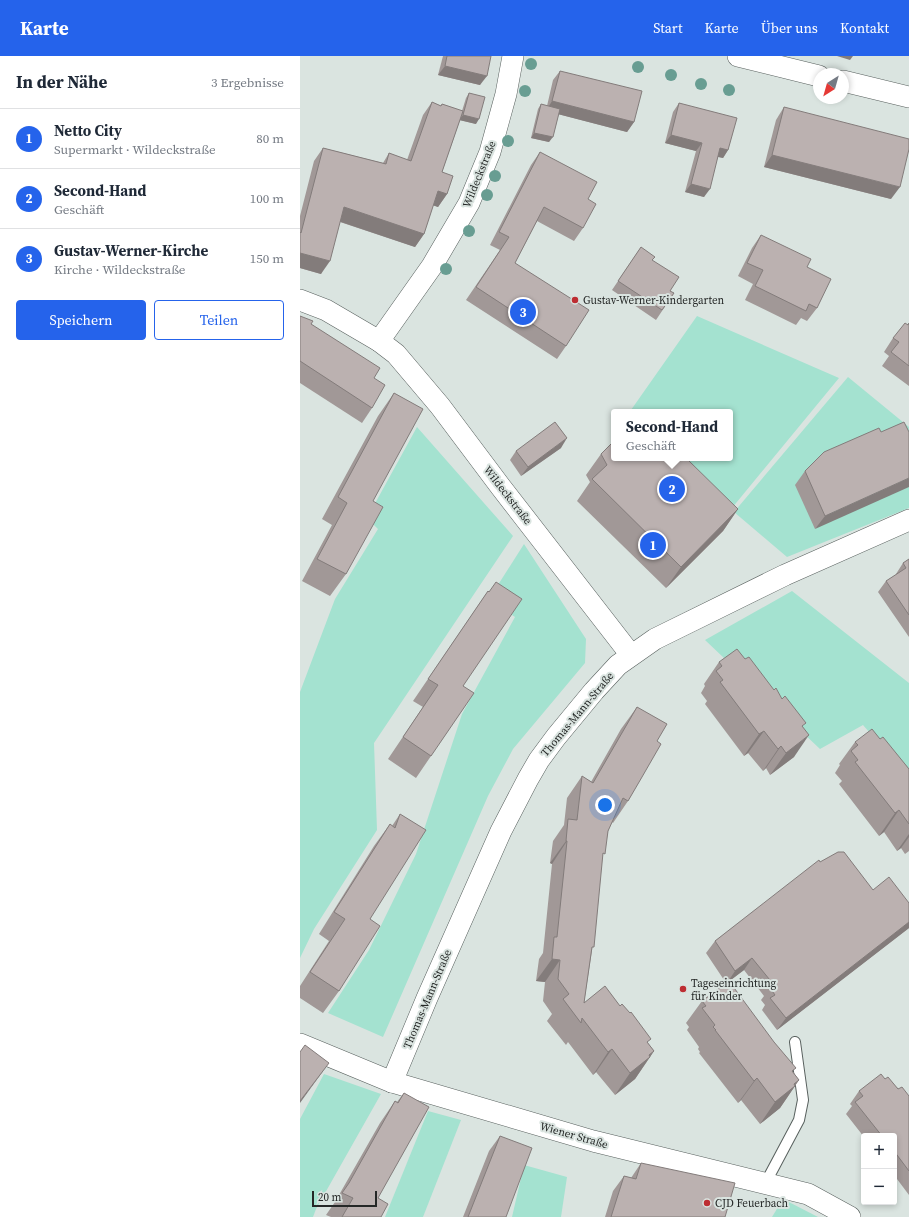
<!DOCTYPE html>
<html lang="de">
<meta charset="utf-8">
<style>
body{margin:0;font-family:"Source Serif 4",serif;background:#f2f2f3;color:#1f2937}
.controls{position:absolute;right:12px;bottom:12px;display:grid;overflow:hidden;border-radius:4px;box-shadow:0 2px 6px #0003}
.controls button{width:36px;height:36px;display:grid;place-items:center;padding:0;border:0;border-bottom:1px solid #e0e1e3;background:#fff;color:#1f2937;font:20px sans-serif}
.compass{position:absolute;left:513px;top:12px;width:36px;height:36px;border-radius:50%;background:#fff;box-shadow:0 2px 6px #0003;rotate:217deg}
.scale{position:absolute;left:12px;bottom:10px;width:65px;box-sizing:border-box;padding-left:4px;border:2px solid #252827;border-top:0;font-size:11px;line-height:14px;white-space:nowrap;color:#252827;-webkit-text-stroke:3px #dae4e0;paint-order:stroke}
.you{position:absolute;left:305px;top:749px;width:14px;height:14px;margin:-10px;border:3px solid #fff;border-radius:50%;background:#1a73e8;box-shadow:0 0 0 6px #1a73e833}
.badge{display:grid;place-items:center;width:26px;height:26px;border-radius:50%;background:#2563eb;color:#fff;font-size:13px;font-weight:700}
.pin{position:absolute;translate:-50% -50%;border:2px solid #fff;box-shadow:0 1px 4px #0006}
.popup{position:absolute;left:311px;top:353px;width:122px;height:52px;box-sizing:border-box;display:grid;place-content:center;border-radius:4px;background:#fff;filter:drop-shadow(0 1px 3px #0005);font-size:13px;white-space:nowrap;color:#747a83}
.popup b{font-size:15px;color:#1f2937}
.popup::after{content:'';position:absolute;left:50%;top:100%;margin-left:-8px;border:8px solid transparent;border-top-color:#fff}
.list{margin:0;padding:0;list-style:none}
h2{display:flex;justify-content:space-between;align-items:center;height:52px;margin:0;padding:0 16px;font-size:17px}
h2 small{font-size:13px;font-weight:400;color:#747a83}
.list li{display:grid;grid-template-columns:26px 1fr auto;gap:12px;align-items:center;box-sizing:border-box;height:60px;padding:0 16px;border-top:1px solid #e0e1e3}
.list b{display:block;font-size:15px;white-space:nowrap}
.list p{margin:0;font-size:13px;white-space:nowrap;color:#747a83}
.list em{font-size:13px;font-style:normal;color:#747a83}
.actions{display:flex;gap:8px;padding:12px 16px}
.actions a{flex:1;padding:9px 0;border:1px solid #2563eb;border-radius:4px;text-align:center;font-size:14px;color:#2563eb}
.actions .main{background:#2563eb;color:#fff}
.map{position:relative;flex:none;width:609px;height:1161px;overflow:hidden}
header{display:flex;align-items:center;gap:24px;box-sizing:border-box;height:56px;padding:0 20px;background:#2563eb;color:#fff}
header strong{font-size:19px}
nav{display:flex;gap:22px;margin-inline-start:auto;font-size:14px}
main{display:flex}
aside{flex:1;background:#fff}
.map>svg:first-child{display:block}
.green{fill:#a4e2d0}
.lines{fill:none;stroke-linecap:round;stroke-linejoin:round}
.lane-casing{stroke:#58605e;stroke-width:12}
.street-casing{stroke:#58605e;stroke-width:22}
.lane{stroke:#fff;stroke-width:10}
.street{stroke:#fff;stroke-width:21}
.tree{fill:#689d92}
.wall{fill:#a19897}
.shaded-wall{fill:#837c7b}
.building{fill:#bbb1b0;stroke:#837c7b}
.poi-dot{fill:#bd2d32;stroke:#dae4e0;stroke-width:1.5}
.labels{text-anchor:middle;stroke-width:4;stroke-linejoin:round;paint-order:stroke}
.street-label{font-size:11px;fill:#252827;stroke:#dae4e0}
.poi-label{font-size:11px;fill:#252827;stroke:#dae4e0;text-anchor:start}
</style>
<header>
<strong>Karte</strong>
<nav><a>Start</a><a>Karte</a><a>Über uns</a><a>Kontakt</a></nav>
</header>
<main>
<aside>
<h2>In der Nähe<small>3 Ergebnisse</small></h2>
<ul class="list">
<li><span class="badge">1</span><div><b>Netto City</b><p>Supermarkt · Wildeckstraße</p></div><em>80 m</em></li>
<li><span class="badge">2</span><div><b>Second-Hand</b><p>Geschäft</p></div><em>100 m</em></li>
<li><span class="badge">3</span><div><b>Gustav-Werner-Kirche</b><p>Kirche · Wildeckstraße</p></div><em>150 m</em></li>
</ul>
<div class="actions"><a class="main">Speichern</a><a>Teilen</a></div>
</aside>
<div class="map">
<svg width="609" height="1161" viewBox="0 0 609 1161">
<rect width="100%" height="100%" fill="#dae4e0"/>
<g class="green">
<polygon points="397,260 539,322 432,452 380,402 430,402 430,356 333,356 331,354"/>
<polygon points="548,321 609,371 609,452 487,501 434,456"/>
<polygon points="117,371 213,480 74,687 77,774 14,873 0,902 0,636 35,543 78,473 67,462"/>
<polygon points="224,488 286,583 285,607 213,693 188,740 83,981 28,957 69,894 116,798 162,658 215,561 189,543"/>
<polygon points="492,535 609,627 609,722 563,669 520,693 405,584"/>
<polygon points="24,1018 81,1038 16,1153 13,1161 0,1161 0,1063"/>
<polygon points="128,1055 161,1064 123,1161 85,1161"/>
<polygon points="224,1109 267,1121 261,1161 212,1161"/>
<polygon points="483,1143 518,1161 472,1161"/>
</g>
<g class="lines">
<defs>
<polyline id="lane" points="465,1128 499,1064 503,1044 495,986"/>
<g id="street">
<polyline points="438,0 519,20"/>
<polyline points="543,25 609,41"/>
<polyline points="0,244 26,254 79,285 96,298 140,350 200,430 331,599"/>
<polyline points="79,285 132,210 169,147 190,96 206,38 213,0"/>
<polyline points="0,988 92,1026 293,1085 508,1138 550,1161"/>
<polyline points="92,1026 127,942 201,775 228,723 239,704 256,681 294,635 318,609 355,583 485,519 609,464"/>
</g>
</defs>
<use href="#lane" class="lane-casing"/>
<use href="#street" class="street-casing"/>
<use href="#lane" class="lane"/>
<use href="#street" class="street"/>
</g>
<g class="tree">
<circle cx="231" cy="8" r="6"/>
<circle cx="338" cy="11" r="6"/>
<circle cx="371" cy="19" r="6"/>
<circle cx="401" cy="28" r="6"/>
<circle cx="429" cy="34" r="6"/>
<circle cx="225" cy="35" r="6"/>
<circle cx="208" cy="85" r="6"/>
<circle cx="195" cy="120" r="6"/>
<circle cx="187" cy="139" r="6"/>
<circle cx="169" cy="175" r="6"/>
<circle cx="146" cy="213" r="6"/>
</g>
<g class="wall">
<polygon points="143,0 191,0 180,29 138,19"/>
<polygon points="260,15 334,66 327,76 258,58 249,86 231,82 238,53 241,48 247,50 253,24"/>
<polygon points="169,37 176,68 160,64 142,116 147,138 138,151 133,149 124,178 115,191 40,166 21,218 0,212 0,160 14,105 23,92 83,107 89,97 107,104 123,59 132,46 141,50 142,48 162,55 166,42"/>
<polygon points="379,47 428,94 423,102 418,101 404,141 385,136 396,95 365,87 373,56"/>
<polygon points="484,51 591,143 464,111 476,64"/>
<polygon points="240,96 288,143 283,172 274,185 237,165 215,207 266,290 257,303 166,244 200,194 190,189 231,109"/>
<polygon points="461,179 507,211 517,252 507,265 501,262 496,269 445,244 453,228 438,220 452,192"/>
<polygon points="341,191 352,204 370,235 374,237 356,264 312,234"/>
<polygon points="0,260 11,268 74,322 72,352 62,367 0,327"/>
<polygon points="609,267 609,330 582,310 589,300 584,296 593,282"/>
<polygon points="94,337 73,445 46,518 30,540 2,525 32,469 22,463 78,360"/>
<polygon points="581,376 609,376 515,473 495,429 505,415"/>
<polygon points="261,392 221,420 210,404 216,395"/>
<polygon points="301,398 438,453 423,475 366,532 277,445 290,426 286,419"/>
<polygon points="609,503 609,581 578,536 586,525 596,519 596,518 603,507"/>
<polygon points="188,535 163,630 131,700 116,722 88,703 123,651 113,645"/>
<polygon points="445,603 482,643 503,671 494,701 470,719 466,712 463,715 448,697 444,700 405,648 407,645 401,637 405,630 404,628 419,606"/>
<polygon points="337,651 357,685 328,745 313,767 312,766 308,775 302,802 292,894 284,947 348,987 354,995 335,1023 315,1039 296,1016 293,1019 268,986 266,989 247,965 252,958 243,945 245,926 236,925 239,903 243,897 252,808 250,807 253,785 264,769 267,742 282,720 291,726 321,673"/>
<polygon points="580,683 609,713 609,795 605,798 601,792 597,795 584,776 579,780 539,728 542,725 535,717 540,709 539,708 555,686"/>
<polygon points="100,758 70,863 39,935 23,957 0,942 0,930 29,885 19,878 74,790 90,768 92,770"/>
<polygon points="520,806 573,834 609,847 609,872 477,974 462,954 465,949 461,944 464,940 444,914 429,925 493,1016 499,1024 495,1030 480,1052 460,1068 441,1044 438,1047 399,997 400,996 398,993 399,991 387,974 389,971 386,967 402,945 426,927 406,897 415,885"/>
<polygon points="585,1023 609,1040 609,1139 594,1119 594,1080 564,1080 564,1081 546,1058 552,1050 550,1048 559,1035"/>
<polygon points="104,1037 78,1142 81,1161 31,1161 26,1159 35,1146 80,1067 95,1045 97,1046"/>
<polygon points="200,1080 206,1161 163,1161 189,1095"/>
<polygon points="341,1107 425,1161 305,1161 313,1135 324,1120 331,1122"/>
</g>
<g class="shaded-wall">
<polygon points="537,0 553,0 550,4"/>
<polygon points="145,10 187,20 180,29 138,19"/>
<polygon points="252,45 334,66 327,76 246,55"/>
<polygon points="163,59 179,63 176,68 159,64"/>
<polygon points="234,77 253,81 249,86 231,82"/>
<polygon points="371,79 402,87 396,95 365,87"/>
<polygon points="420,92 428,94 423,102 415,100"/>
<polygon points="472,99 600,131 591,143 464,111"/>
<polygon points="391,128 410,133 404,141 385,136"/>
<polygon points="138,135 147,138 138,151 129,148"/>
<polygon points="44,151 124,178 115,191 35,164"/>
<polygon points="0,197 30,205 21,218 0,212"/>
<polygon points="267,382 261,392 221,420 228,411"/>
<polygon points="609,422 609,431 515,473 525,460"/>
<polygon points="438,453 423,475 366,532 381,511"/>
<polygon points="464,675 448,697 444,700 459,678"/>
<polygon points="509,679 494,701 470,719 486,697"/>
<polygon points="481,690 466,712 463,715 478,693"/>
<polygon points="599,754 584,776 579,780 595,757"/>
<polygon points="609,778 609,781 601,792 597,795"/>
<polygon points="266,785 267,785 252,808 250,807"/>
<polygon points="609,866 609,872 477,974 486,962"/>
<polygon points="452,902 444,914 427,927 435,915"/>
<polygon points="252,903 260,904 245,926 236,925"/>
<polygon points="312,993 296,1016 293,1019 308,996"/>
<polygon points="354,995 335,1023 315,1039 330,1017"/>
<polygon points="29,1007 13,1029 0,1047 0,1045"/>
<polygon points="457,1022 441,1044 438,1047 454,1025"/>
<polygon points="499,1024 493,1032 495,1030 480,1052 460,1068 475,1046"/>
</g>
<g class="building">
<polygon points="147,0 191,0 187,20 145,10"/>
<polygon points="260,15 342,35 334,66 252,45"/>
<polygon points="169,37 185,41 179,63 163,59"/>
<polygon points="132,46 141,50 142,48 163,55 142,116 153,120 147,138 138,135 124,178 44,151 30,205 0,197 0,176 1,177 23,92 86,108 89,97 111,105"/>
<polygon points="379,47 437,62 428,94 420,92 410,133 391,128 402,87 371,79"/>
<polygon points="241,48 260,53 253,81 234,77"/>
<polygon points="484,51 609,83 609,93 600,131 472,99"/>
<polygon points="240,96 297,126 288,143 296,148 283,172 244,151 215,207 289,254 266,290 176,231 209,181 199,176"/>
<polygon points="461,179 511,203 507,211 531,223 517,252 509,248 506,255 455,230 463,214 447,207"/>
<polygon points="341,191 355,201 352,204 379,221 370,235 374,237 362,254 318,225"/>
<polygon points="0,260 13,265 11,268 80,312 74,322 85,329 72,352 0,305"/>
<polygon points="605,267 608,269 609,267 609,310 591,296 599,286 593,282"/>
<polygon points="94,337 123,353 73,445 83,451 46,518 17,503 47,447 38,441"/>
<polygon points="255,366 267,382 228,411 216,395"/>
<polygon points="604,366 609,376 609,422 525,460 505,415 524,396 579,372 581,376"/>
<polygon points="314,385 314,402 386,402 438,453 381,511 292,423 307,409 301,398"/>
<polygon points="609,503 609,559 586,525 606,512 603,507"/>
<polygon points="196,526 222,543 163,630 174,637 131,700 103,681 138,629 128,623 188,535 189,536"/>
<polygon points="437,593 445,603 449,601 474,634 476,632 482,643 485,640 506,667 502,670 509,679 486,697 481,690 478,693 464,675 459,678 420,626 423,624 416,615 422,610 419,606"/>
<polygon points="337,651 367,668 357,685 361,688 342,721 328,745 323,742 308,775 305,798 303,797 294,891 292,891 284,947 305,930 320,950 322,948 330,957 331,956 351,983 347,986 354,995 349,999 350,1001 330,1017 312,993 308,996 282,962 281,967 263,943 269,938 258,923 260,904 252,903 254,881 257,881 267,785 266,785 268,763 277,764 282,720 293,727"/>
<polygon points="572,673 580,683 583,681 609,713 609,768 599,754 595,757 555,706 558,704 551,695 558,689 555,686"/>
<polygon points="100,758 126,774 70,863 80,870 39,935 10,916 45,863 34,856 90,768 95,772"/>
<polygon points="538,796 544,796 573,834 589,821 609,847 609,866 486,962 470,942 475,939 470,932 474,929 452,902 435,915 415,885 519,804 520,806"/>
<polygon points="429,925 474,986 496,1012 492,1015 499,1024 494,1028 495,1030 475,1046 457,1022 454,1025 415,974 416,974 413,971 415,969 402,952 406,950 402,945"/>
<polygon points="5,989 29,1007 0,1045 0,996"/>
<polygon points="581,1018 585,1023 588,1021 598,1033 602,1031 609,1040 609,1115 594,1095 594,1080 582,1080 555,1046 563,1040 559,1035"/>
<polygon points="104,1037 129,1051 78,1142 88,1148 81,1161 42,1161 53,1142 42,1137 49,1127 95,1045 98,1047"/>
<polygon points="200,1080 232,1092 206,1161 168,1161"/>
<polygon points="341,1107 435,1127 425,1161 311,1161 324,1120 336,1123"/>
</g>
<g class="poi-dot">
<circle cx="275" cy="244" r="4"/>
<circle cx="383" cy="933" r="4"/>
<circle cx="407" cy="1147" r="4"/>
</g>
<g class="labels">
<g class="street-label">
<text transform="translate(179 118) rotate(-68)" y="4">Wildeckstraße</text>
<text transform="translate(208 439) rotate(52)" y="4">Wildeckstraße</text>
<text transform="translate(277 658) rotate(-50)" y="4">Thomas-Mann-Straße</text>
<text transform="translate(127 943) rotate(-67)" y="4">Thomas-Mann-Straße</text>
<text transform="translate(274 1079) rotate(16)" y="4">Wiener Straße</text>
</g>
<g class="poi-label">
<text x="283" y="248">Gustav-Werner-Kindergarten</text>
<text x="391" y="931">Tageseinrichtung<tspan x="391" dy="13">für Kinder</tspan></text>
<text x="415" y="1151">CJD Feuerbach</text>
</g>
</g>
</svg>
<div class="controls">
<button>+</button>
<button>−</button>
</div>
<svg class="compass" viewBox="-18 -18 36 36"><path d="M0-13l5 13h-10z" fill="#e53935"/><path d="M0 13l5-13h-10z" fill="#747a83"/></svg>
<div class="scale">20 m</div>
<div class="you"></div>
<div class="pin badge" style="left:353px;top:489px">1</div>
<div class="pin badge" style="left:372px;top:433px">2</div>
<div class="popup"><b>Second-Hand</b>Geschäft</div>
<div class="pin badge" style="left:223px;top:256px">3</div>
</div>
</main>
